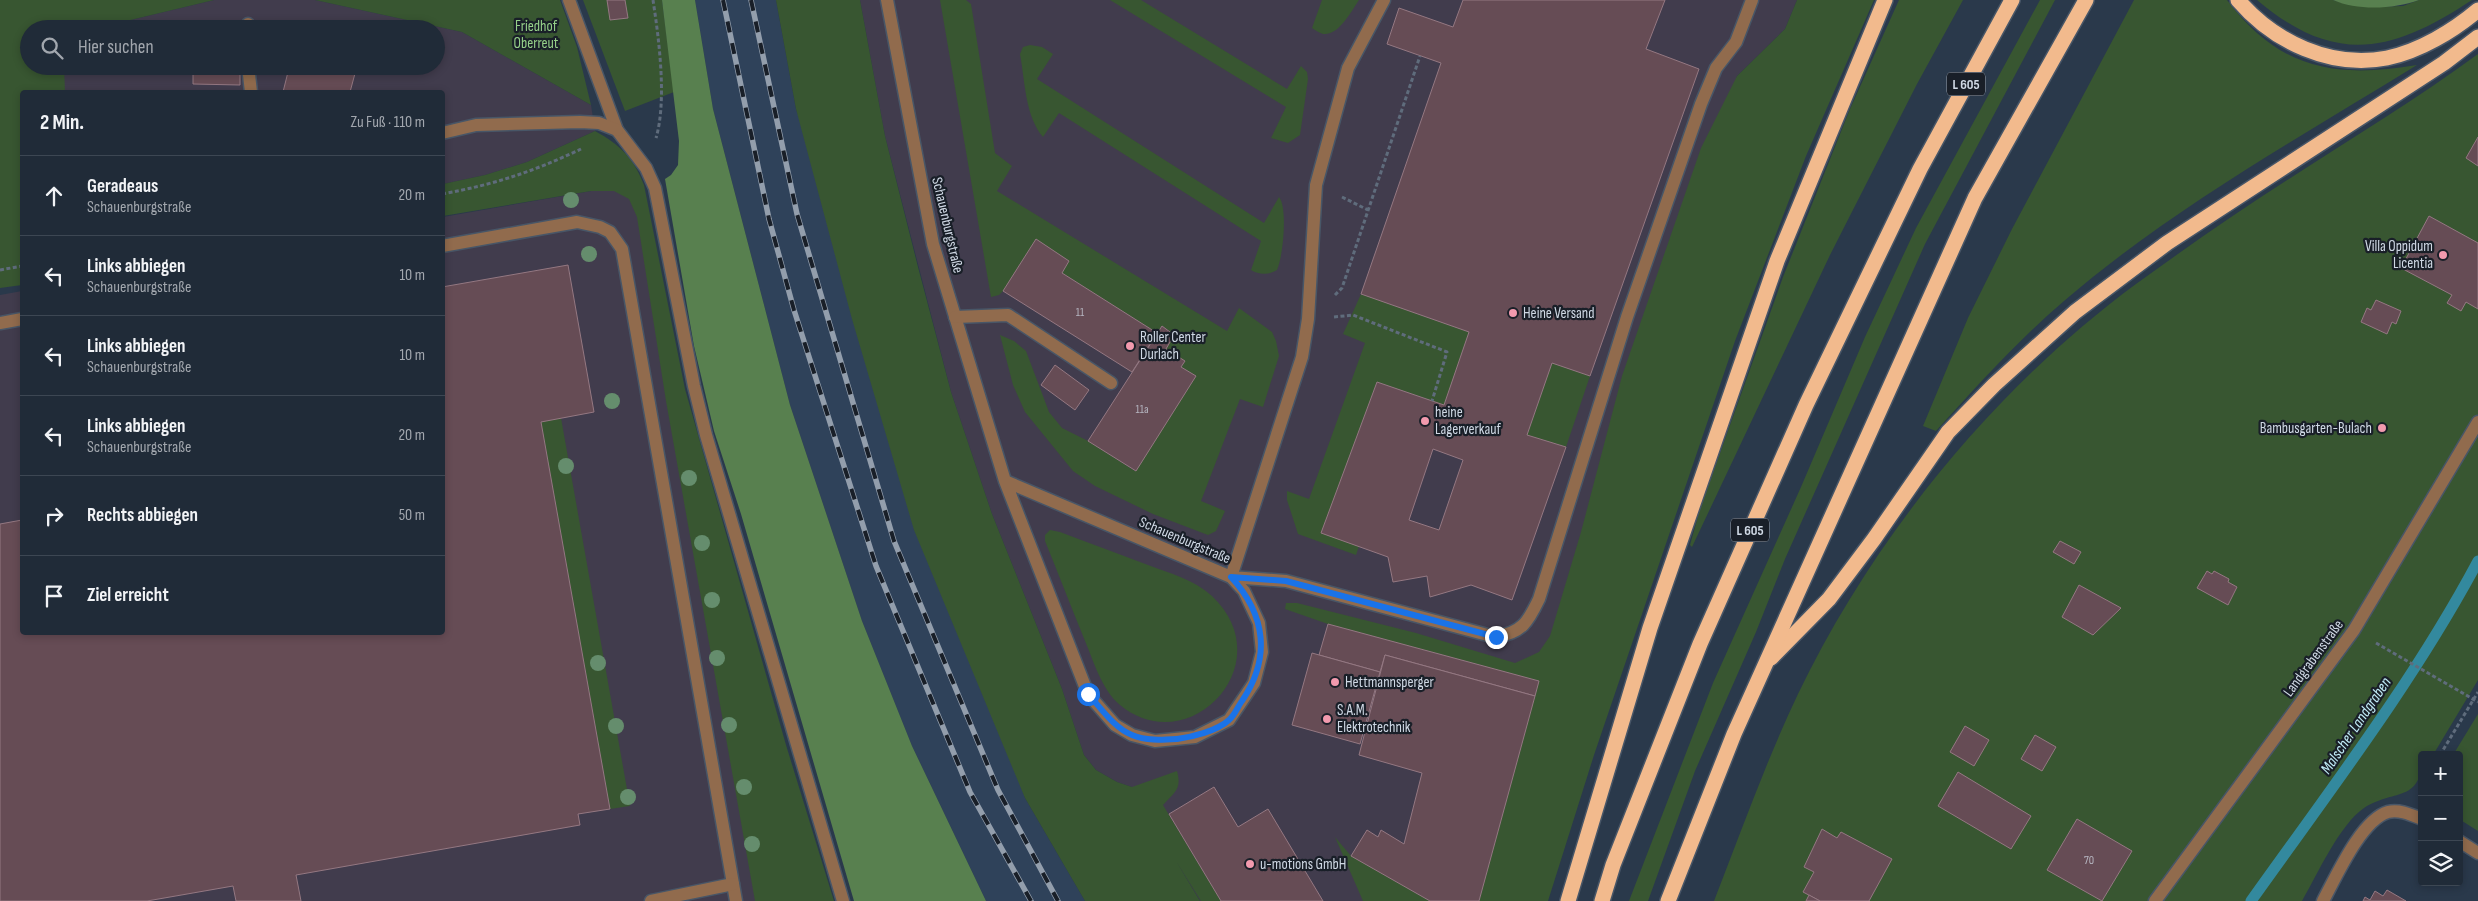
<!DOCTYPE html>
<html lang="de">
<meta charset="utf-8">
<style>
body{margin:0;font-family:"Sofia Sans Condensed",sans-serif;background:#283340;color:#f1f3f6}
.controls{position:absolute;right:15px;bottom:15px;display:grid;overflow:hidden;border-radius:5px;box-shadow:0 2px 8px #0003}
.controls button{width:45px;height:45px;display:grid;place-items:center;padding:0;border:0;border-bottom:1px solid #3d4753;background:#202b38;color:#f1f3f6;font:25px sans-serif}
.stop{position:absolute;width:15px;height:15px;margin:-11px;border:4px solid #1a73e8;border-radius:50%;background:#fff}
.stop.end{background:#1a73e8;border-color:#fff;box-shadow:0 1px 5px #0008}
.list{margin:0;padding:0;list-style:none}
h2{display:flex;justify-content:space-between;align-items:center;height:65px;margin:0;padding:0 20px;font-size:21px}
h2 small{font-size:16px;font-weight:400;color:#a2a7ae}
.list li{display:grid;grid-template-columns:32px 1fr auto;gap:15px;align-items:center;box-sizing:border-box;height:80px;padding:0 20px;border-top:1px solid #3d4753}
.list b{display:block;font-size:19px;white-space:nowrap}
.list p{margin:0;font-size:16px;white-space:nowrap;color:#a2a7ae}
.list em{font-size:16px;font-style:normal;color:#a2a7ae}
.icon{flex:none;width:28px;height:28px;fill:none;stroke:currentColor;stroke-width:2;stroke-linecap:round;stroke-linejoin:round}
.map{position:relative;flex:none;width:2478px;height:901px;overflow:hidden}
.search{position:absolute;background:#202b38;box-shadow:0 2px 8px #0003;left:20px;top:20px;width:425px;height:55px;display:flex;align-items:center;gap:12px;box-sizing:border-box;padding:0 18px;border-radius:28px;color:#a2a7ae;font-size:19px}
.panel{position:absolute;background:#202b38;box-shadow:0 2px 8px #0003;left:20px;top:90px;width:425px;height:545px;border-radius:5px}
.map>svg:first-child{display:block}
.commercial{fill:#413c4d}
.built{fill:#2f425a}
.green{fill:#385631}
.forest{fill:#58804f}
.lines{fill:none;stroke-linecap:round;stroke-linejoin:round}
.stream{stroke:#33899e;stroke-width:11}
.building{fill:#664c55;stroke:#947882;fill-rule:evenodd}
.minor-casing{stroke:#485667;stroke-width:15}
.highway-casing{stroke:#485667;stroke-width:18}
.path{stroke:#5f6c7c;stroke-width:3;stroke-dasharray:4 2.5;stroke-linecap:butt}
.minor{stroke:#916b4d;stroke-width:12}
.highway{stroke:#f2ba8d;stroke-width:15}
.rail-casing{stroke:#939eac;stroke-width:5.5}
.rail{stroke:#191f28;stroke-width:4;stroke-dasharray:11;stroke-linecap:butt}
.tree{fill:#658d6d}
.route{stroke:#1a73e8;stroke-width:6}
.poi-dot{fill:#f29aae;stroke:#191f28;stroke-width:2}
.labels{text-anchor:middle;stroke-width:4.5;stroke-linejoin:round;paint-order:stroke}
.number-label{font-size:12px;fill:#b6b6c1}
.shield{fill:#191f28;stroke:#99a1ac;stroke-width:1}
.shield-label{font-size:14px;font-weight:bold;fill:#d0d9e5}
.park-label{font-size:15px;fill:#96d189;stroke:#191f28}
.street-label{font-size:15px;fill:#d0d9e5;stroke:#191f28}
.poi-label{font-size:15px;fill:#d0d9e5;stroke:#191f28;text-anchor:start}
.water-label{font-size:16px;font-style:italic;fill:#c2edf8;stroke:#191f28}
</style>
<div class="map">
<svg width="2478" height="901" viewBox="0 0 2478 901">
<rect width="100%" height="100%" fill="#2a394b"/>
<g class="commercial">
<polygon points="214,0 315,0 462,32 591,105 595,131 527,162 485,175 443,184 442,92 56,92 56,66 436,66 436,29 93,29"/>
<polygon points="860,0 1797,0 1785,29 1737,76 1492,901 1200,901 1132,787 1117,782 1096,770 1084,755 1062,689 992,514 951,392 885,136"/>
<polygon points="637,183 763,901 0,901 0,295 22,291 22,632 442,632 443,217"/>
</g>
<polygon class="built" points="695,0 776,0 796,109 1025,798 1085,901 986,901 912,746 862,621 790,405 713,109"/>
<g class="green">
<polygon points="0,0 214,0 93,29 29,29 29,66 64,66 65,92 22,92 22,285 0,288"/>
<polygon points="315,0 560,0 577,47 591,105 462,32"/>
<polygon points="583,0 662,0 674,92 625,111"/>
<path d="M776,0h84l25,136 33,131 33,125 41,122 70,175 22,66 12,15 21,12 15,5 45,-16c5,18 -2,21 -14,34l58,96h-20l-25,-40 24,40h-115l-60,-103 -111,-268 -62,-211 -56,-210z"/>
<polygon points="940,0 966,0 971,4 995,153 1012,166 997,191 1227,331 1239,308 1272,332 1276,341 1279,356 1263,407 1240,399 1201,501 1225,511 1216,531 1208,535 1153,514 1095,486 1073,471 1025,412 1013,385 1000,335 1014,341 1026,351 1049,412 1062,428 1088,441 1135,471 1196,376 1181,367 1185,361 1166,349 1174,334 1162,326 1157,333 1062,273 1069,261 1036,240 1003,291 999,295 991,297"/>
<polygon points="1110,0 1141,0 1287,89 1301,66 1307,72 1308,79 1300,135 1288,143 1271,138 1286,107"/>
<path d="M1322,0h37c-7,10 -20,36 -36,34 -3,-1 -8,-4 -11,-6z"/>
<polygon points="1797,0 1874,0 1806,156 1735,341 1594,755 1548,901 1479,901 1539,681 1328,624 1285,609 1286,603 1297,603 1416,633 1515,663 1539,652 1550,636 1581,532 1622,376 1701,148 1737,76 1785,29"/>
<polygon points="1899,0 1963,0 1917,84 1830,255 1692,547 1690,545 1700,509 1783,277 1850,109"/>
<polygon points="2040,0 2055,0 1925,244 1785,559 1756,632 1695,771 1648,901 1629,901 1713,683 1801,487 1865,337 1916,228"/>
<path d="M2134,0h93c52,69 108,79 190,65 -120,74 -246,144 -353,236 -47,40 -87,85 -128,130l-13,-5 45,-108 44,-89z"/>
<path d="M2257,0h76l13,4 29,3 28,-1 16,-6h53c-80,53 -137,66 -215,0z"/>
<path d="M1030,45l12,2 11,7 -16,25 227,144 15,-26c9,11 4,60 -2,73 -8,5 -18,5 -26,0l10,-29 -202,-128 -16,24c-18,-21 -18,-56 -23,-83l3,-7z"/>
<path d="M2478,54v626l-45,75h-11c0,49 -27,33 -58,53 -24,16 -47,67 -62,93h-588c27,-69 52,-140 84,-207 76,-158 197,-306 338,-410 51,-37 103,-73 156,-107 62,-40 126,-79 186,-123z"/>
<path d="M595,131c26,14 39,28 49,54l41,204 101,356 48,156h-79l-89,-500 -29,-184 -8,-18 -15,-8h-23l-148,25v-32l42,-9 42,-13z"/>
<polygon points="1361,294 1469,332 1444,405 1377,382 1322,532 1359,546 1356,555 1298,534 1287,500 1287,491 1309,499 1365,343 1343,334"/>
<polygon points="1552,363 1590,376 1566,447 1527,435"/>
<polygon points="561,418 630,806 610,809 541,422"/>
<path d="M1050,530l10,2c29,11 59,22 88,33 21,8 47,15 64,31 71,67 -23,166 -92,109 -19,-16 -27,-46 -37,-69 -13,-32 -25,-63 -38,-95v-6z"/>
<polygon points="2478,714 2478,831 2459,819 2459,755 2453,755"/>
<polygon points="1335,837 1351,856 1430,901 1363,901"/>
</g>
<g class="forest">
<polygon points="662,0 695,0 713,109 790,405 862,621 912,746 986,901 854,901 741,514 714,431 694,346 665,179 671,175 678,165 679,141"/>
<path d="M2333,0h86c-25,9 -61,11 -86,0z"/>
</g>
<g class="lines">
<path class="stream" d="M2251,901c79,-111 163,-220 227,-340"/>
</g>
<g class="building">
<polygon points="607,0 625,0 628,18 610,20"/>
<path d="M1463,0h202l-19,49 53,20 -109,307 -38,-13 -25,72 39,12 -54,153 -41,-15 -41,12 -3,-21 -34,6 -5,-25 -67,-24 56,-151 67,23 25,-73 -108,-38 80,-231 -54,-19 12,-36 54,19zM1433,449l30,11 -24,70 -30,-10z"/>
<polygon points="193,66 240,66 240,85 193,84"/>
<polygon points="311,66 357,66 350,92 283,92 289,68 309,74"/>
<polygon points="2478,137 2478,166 2466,158"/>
<polygon points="2429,216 2478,243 2478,309 2466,302 2461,311 2447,303 2452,295 2401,268"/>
<polygon points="1036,239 1069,261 1062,273 1157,333 1132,372 1003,291"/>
<polygon points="568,265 594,412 541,422 610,809 578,814 580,825 296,875 301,901 236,901 233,886 147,901 0,901 0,524 22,520 22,632 442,632 442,287"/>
<polygon points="2376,300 2401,311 2396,324 2392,322 2387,334 2361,322 2367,308 2371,310"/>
<polygon points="1162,326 1174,335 1166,349 1185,361 1181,367 1196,376 1136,471 1088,441"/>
<polygon points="1055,365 1089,390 1075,410 1041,385"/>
<polygon points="2060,541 2081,552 2074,564 2053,552"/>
<polygon points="2207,571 2212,574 2214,571 2229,579 2228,582 2237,587 2228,605 2197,588"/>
<polygon points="2079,585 2121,608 2093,635 2062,617"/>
<polygon points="1328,624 1539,681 1535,696 1385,655 1380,672 1319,655"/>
<polygon points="1312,653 1380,672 1360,744 1292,725"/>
<polygon points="1385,655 1535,696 1479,901 1430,901 1351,856 1367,830 1378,837 1381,830 1404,844 1422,773 1359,755"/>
<polygon points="1965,726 1989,740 1974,766 1950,752"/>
<polygon points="2035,735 2056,747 2042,771 2021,759"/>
<polygon points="1958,772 2031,816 2011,849 1938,806"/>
<polygon points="1214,787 1238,827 1268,809 1323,901 1221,901 1169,814"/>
<polygon points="2077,819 2132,851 2102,901 2047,870"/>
<polygon points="1822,829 1837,838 1841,832 1892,859 1869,901 1820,901 1803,892 1814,872 1804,867"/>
<polygon points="2387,890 2406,901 2363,901 2365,897 2370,900 2375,891 2383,896"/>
<polygon points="1809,895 1820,901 1806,901"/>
</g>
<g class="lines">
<defs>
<g id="minor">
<polyline points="569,0 617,130 646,168 655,188 694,386 706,435 843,901"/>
<polyline points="887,0 933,244 1005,481 1088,694 1115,725 1132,735 1155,741 1195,737 1229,720 1254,683 1262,652 1259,623 1244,591 1231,577 1005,481"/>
<path d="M1384,0l-36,68 -32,117 -8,134 -6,38 -71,220 55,4 209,56c27,-4 33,-15 44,-38l88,-282 74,-213 15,-36 20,-26 16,-42"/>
<polyline points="248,24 248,29"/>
<polyline points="248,66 251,92"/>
<polyline points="442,133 476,125 580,122 599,123 617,130"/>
<polyline points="442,246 577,222 600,227 610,232 622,249 736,901"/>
<polyline points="955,317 1008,315 1111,383"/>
<polyline points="0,323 22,319"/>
<polyline points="2459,841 2478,853"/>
<polyline points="651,901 733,884"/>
<polyline points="2155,901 2354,630 2478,422"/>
<path d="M2323,901c13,-24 38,-81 65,-89 11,-3 24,3 34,7"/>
</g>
<g id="highway">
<path d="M2238,0c36,42 93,69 149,58 33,-7 66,-27 91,-48"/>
<polyline points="1771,658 1829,599 1874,539 1948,432 1994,385 2075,312 2167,243 2444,63 2478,37"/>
<polyline points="1568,901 1650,628 1777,261 1885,0"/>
<polyline points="1602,901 1613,865 1700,644 1806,405 1920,169 2012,0"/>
<polyline points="1668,901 1734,734 1975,198 2086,0"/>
</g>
</defs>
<use href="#minor" class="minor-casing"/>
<use href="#highway" class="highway-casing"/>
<g class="path">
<path d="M653,0c6,39 14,101 3,138"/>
<path d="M442,194c54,-10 90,-22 139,-45"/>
<polyline points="1342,197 1368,210"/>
<polyline points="0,270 22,266"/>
<polyline points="1335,295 1342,288 1420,56"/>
<polyline points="1334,317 1353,315 1447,352 1432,401"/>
<polyline points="2376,643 2478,702"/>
<polyline points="2440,755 2478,692"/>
</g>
<use href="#minor" class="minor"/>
<use href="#highway" class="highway"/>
<defs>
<g id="rail">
<polyline points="723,0 769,219 794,310 876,566 970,792 1031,901"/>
<polyline points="751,0 797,214 894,541 998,790 1058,901"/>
</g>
</defs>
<use href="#rail" class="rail-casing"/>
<use href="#rail" class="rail"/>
</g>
<g class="tree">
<circle cx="571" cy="200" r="8"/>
<circle cx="589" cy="254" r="8"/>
<circle cx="612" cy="401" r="8"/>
<circle cx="566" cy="466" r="8"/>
<circle cx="689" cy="478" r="8"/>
<circle cx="702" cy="543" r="8"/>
<circle cx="712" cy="600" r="8"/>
<circle cx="717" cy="658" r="8"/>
<circle cx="598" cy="663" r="8"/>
<circle cx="729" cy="725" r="8"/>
<circle cx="616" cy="726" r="8"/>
<circle cx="744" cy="787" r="8"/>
<circle cx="628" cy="797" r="8"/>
<circle cx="752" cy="844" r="8"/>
</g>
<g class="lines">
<path class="route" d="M1088,694c13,14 26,34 44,41 14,6 29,5 45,4 15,-2 40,-8 52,-19 6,-5 9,-14 13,-19 29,-43 24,-86 -11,-124l55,4 210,56"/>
</g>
<g class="poi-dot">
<circle cx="2443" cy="255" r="5"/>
<circle cx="1513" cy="313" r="5"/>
<circle cx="1130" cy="346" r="5"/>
<circle cx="1425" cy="421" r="5"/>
<circle cx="2382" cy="428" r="5"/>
<circle cx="1335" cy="682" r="5"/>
<circle cx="1327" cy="719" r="5"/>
<circle cx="1250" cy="864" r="5"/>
</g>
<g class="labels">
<g class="number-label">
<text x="1080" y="316">11</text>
<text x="1142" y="413">11a</text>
<text x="2089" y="864">70</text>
</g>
<g class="shield">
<rect x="1947" y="72.5" width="38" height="23" rx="4"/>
<rect x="1731" y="518.5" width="38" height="23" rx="4"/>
</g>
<g class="shield-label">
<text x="1966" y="89">L 605</text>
<text x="1750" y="535">L 605</text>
</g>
<g class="park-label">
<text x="536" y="31">Friedhof<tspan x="536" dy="17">Oberreut</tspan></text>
</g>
<g class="street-label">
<text transform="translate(948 225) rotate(77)" y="5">Schauenburgstraße</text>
<text transform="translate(1185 540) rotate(23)" y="5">Schauenburgstraße</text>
<text transform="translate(2313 658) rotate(-54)" y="5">Landgrabenstraße</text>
</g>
<g class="poi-label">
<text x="2433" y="251" text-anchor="end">Villa Oppidum<tspan x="2433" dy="17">Licentia</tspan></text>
<text x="1523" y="318">Heine Versand</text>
<text x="1140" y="342">Roller Center<tspan x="1140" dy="17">Durlach</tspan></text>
<text x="1435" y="417">heine<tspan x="1435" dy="17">Lagerverkauf</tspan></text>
<text x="2372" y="433" text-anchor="end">Bambusgarten-Bulach</text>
<text x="1345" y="687">Hettmannsperger</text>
<text x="1337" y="715">S.A.M.<tspan x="1337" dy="17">Elektrotechnik</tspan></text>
<text x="1260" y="869">u-motions GmbH</text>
</g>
<g class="water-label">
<text transform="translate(2355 725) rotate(-56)" y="6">Malscher Landgraben</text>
</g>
</g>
</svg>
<div class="controls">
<button>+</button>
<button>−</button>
<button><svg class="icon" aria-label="layers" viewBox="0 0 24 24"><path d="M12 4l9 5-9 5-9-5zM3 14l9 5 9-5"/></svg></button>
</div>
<div class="stop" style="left:1088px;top:694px"></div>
<div class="stop end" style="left:1496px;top:637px"></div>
<div class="search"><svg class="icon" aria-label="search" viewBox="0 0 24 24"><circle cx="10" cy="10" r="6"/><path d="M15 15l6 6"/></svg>Hier suchen</div>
<section class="panel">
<h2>2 Min.<small>Zu Fuß · 110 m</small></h2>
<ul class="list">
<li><svg class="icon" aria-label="ahead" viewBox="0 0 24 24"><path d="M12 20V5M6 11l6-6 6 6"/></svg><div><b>Geradeaus</b><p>Schauenburgstraße</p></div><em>20 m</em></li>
<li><svg class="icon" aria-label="left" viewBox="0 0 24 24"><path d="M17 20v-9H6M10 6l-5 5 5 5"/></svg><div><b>Links abbiegen</b><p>Schauenburgstraße</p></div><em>10 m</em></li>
<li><svg class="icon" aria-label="left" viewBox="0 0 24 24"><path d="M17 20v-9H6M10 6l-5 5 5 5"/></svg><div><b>Links abbiegen</b><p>Schauenburgstraße</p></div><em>10 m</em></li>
<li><svg class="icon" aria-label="left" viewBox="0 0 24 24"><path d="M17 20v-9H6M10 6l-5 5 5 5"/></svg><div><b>Links abbiegen</b><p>Schauenburgstraße</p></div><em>20 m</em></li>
<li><svg class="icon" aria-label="right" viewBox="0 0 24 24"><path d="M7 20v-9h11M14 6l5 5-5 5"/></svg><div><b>Rechts abbiegen</b></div><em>50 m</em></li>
<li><svg class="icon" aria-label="arrive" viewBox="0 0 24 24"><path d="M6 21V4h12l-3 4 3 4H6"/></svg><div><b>Ziel erreicht</b></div></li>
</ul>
</section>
</div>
